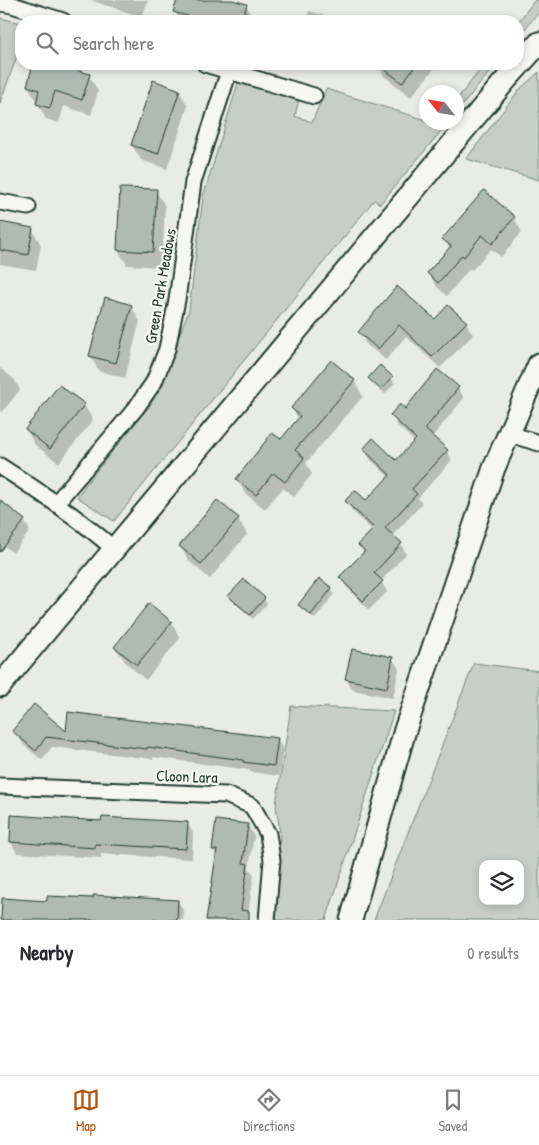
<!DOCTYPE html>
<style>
body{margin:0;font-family:"Patrick Hand",sans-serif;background:#f2f2f3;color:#2b2b33}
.controls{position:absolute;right:15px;bottom:15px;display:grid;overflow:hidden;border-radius:10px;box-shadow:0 2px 8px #0003}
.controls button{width:45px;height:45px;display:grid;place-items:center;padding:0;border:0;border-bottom:1px solid #e1e1e2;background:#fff;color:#2b2b33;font:25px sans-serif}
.compass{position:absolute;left:419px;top:85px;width:45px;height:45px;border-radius:50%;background:#fff;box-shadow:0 2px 8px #0003;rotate:301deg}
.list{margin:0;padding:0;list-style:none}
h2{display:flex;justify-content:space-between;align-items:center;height:65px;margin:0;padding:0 20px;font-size:21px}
h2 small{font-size:16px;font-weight:400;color:#7c7c81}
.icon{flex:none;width:28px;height:28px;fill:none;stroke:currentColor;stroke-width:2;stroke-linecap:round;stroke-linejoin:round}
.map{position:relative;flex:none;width:539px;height:920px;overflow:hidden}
.search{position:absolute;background:#fff;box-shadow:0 2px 8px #0003;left:15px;right:15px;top:15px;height:55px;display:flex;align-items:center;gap:12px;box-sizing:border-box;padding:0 18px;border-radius:20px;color:#7c7c81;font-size:19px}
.sheet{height:155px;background:#fff}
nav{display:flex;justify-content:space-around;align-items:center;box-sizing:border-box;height:70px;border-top:1px solid #e1e1e2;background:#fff;font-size:14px;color:#7c7c81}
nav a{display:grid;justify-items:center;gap:2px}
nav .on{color:#b45309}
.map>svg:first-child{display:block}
.green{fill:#c7cec9;stroke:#73867e;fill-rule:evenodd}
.shadow{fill:#0003}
.building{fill:#b0bab5;stroke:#1f3d34}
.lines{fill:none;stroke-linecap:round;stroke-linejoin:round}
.minor-casing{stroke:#1f3d34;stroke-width:19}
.secondary-casing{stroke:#1f3d34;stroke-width:25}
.minor{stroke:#f6f6f2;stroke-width:15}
.secondary{stroke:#f6f6f2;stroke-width:21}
.labels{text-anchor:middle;stroke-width:4.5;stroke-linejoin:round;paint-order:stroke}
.street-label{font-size:16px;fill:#1f3d34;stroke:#f6f6f2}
</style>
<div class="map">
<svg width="539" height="920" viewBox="0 0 539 920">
<rect width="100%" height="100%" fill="#e9ebe7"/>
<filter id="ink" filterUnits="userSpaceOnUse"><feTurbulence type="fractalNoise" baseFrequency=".02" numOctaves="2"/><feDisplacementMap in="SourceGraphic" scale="10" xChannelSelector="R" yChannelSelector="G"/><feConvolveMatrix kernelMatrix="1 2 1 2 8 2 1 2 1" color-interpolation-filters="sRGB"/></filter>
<g filter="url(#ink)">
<g class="green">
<polygon points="535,0 539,0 539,12 518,37 518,22"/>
<polygon points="0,18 21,23 21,45 0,103"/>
<polygon points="485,64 496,64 457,112 457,99"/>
<polygon points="539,72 539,180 466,159 520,89"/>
<polygon points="239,80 299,99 295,116 312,122 326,89 426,120 426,122 448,123 380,204 374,200 114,521 77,497 85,485 151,404 166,369 189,310 203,197"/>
<path d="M474,663l65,8v249h-165zM483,864h37v37h-37z"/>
<polygon points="291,706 394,711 326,920 276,920 280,833 276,805"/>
</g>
<g class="shadow">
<polygon points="90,0 148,0 142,17"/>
<polygon points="178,0 227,0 246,5 255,21 180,21 175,12"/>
<polygon points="309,11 346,21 306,21"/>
<polygon points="276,16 297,21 274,21"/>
<polygon points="35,64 50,64 89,75 98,91 91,115 64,106 59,123 46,119 28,86"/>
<polygon points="323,64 348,64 346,70"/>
<polygon points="377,64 438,64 411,97 384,76"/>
<polygon points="179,91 188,106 167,169 141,160 132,145"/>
<polygon points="156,191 165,206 162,267 127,265 118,250"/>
<polygon points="514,218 522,232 501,257 491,249 472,270 470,268 447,296 437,287 429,273 450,249 444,239"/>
<polygon points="0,224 32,229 41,245 36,270 0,264"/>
<polygon points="397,288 435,321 448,306 466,323 473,335 440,368 406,336 386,360 366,344 360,332"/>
<polygon points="131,306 140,321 125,378 99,371 90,356"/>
<polygon points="380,367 395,383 385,394 370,378"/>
<polygon points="0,368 14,379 20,390 2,412 0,411"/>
<polygon points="437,371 458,388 464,398 432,437 447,451 452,460 418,498 422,504 392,536 401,544 406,554 381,581 387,592 369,610 346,587 341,578 364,553 360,545 373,531 352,511 347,501 366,502 389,477 370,459 365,449 396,462 415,442 397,425 392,415 405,411"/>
<polygon points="354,381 363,396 306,463 312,474 294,497 283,488 265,509 246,494 237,479 281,441 299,420 292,408"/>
<polygon points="84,405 93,420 59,463 35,445 26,429"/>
<polygon points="217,501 238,519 247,534 210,579 189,561 180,546"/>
<polygon points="0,502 24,521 30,531 13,553 0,542"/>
<polygon points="244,581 264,599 267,604 253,619 233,601 230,596"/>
<polygon points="331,589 334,594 315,619 303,610 300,605"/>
<polygon points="171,622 180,638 146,680 125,662 116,647"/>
<polygon points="393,659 399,669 393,698 353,690 347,679"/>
<polygon points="67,733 277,739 283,749 279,776 251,772 249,770 153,757 153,759 52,747 42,760 24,745 17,734"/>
<polygon points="12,816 103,822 187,823 193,833 192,859 101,854 101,858 17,853 11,842"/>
<polygon points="248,825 254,836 249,868 254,875 247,920 208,920 217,857 213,849"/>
<polygon points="178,901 184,912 183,920 2,920 48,902"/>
</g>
<g class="building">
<polygon points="177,0 232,0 247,4 242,21 205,21 173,12"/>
<polygon points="33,64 55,64 90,74 82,100 55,91 50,108 36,104 39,90 27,86"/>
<polygon points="378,64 417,64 402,83"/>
<polygon points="153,80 180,90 158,154 131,145"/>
<polygon points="120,188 157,189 153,252 117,250"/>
<polygon points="484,190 515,217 492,244 482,235 464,257 462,255 438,283 427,273 451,246 442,239"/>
<polygon points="0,222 33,228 28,255 0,250"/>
<polygon points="397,286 435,319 448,305 467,322 432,357 399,325 378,349 358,332"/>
<polygon points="105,297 132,305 116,363 89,356"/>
<polygon points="331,360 355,380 295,450 304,458 285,482 273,473 256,495 236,479 272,433 281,439 300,416 291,408"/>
<polygon points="380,365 393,377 381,390 368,378"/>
<polygon points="437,369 459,387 425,429 448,450 412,489 417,494 385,528 402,543 374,573 383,581 363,601 339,577 365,551 358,545 374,528 345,501 355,490 366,500 390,475 363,449 373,438 396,460 416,439 390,415 399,405 402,405 405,409"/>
<polygon points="59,385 85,404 50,449 25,429"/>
<polygon points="0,500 25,520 0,552"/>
<polygon points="217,500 239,518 201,564 179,546"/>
<polygon points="319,578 332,588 311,615 298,605"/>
<polygon points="244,579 265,598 250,615 228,596"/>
<polygon points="149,603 172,622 137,665 114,647"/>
<polygon points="352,649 393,657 387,688 345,679"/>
<polygon points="34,704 66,731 68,712 278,738 274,766 243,762 243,760 148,747 147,749 46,737 36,751 12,731"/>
<polygon points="11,815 101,821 102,817 188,822 186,849 95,844 95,848 10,842"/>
<polygon points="216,820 248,824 243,863 248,864 241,910 249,911 249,920 206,920 217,850 212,850"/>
<polygon points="93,895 178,900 177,920 1,920 2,898 47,901 47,896 93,898"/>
</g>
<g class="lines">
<defs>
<g id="minor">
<polyline points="0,3 12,5 63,21"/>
<polyline points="229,71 314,96"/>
<polyline points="0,202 28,207"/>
<polyline points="509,434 539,443"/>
<path d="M0,466c40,26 79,52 115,84"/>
<polyline points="57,502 136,408 154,382 167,349 177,300 193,182 229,71 205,64"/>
<polyline points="0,786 226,795 252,806 268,834 272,860 267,920"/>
</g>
<g id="secondary">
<polyline points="0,686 504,82 539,43"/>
<polyline points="351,920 405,730 494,468 539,364"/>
</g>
</defs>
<use href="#minor" class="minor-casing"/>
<use href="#secondary" class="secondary-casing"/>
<use href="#minor" class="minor"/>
<use href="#secondary" class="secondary"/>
</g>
</g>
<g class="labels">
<g class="street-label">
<text transform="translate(160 286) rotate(-80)" y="6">Green Park Meadows</text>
<text transform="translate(187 776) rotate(2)" y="6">Cloon Lara</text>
</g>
</g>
</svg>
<div class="controls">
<button><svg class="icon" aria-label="layers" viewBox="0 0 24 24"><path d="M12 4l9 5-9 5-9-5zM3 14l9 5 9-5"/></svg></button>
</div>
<svg class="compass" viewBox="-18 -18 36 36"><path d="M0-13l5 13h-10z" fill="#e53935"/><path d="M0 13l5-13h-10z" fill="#7c7c81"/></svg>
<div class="search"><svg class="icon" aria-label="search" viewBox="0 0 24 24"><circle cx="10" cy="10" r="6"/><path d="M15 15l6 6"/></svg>Search here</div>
</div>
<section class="sheet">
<h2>Nearby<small>0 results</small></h2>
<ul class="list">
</ul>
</section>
<nav>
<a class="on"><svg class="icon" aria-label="map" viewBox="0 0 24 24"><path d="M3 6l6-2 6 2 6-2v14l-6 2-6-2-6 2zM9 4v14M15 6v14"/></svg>Map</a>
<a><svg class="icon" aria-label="directions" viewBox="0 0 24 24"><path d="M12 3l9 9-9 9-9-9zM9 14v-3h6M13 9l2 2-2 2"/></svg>Directions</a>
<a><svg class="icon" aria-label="saved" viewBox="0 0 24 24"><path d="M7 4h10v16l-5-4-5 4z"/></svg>Saved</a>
</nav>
